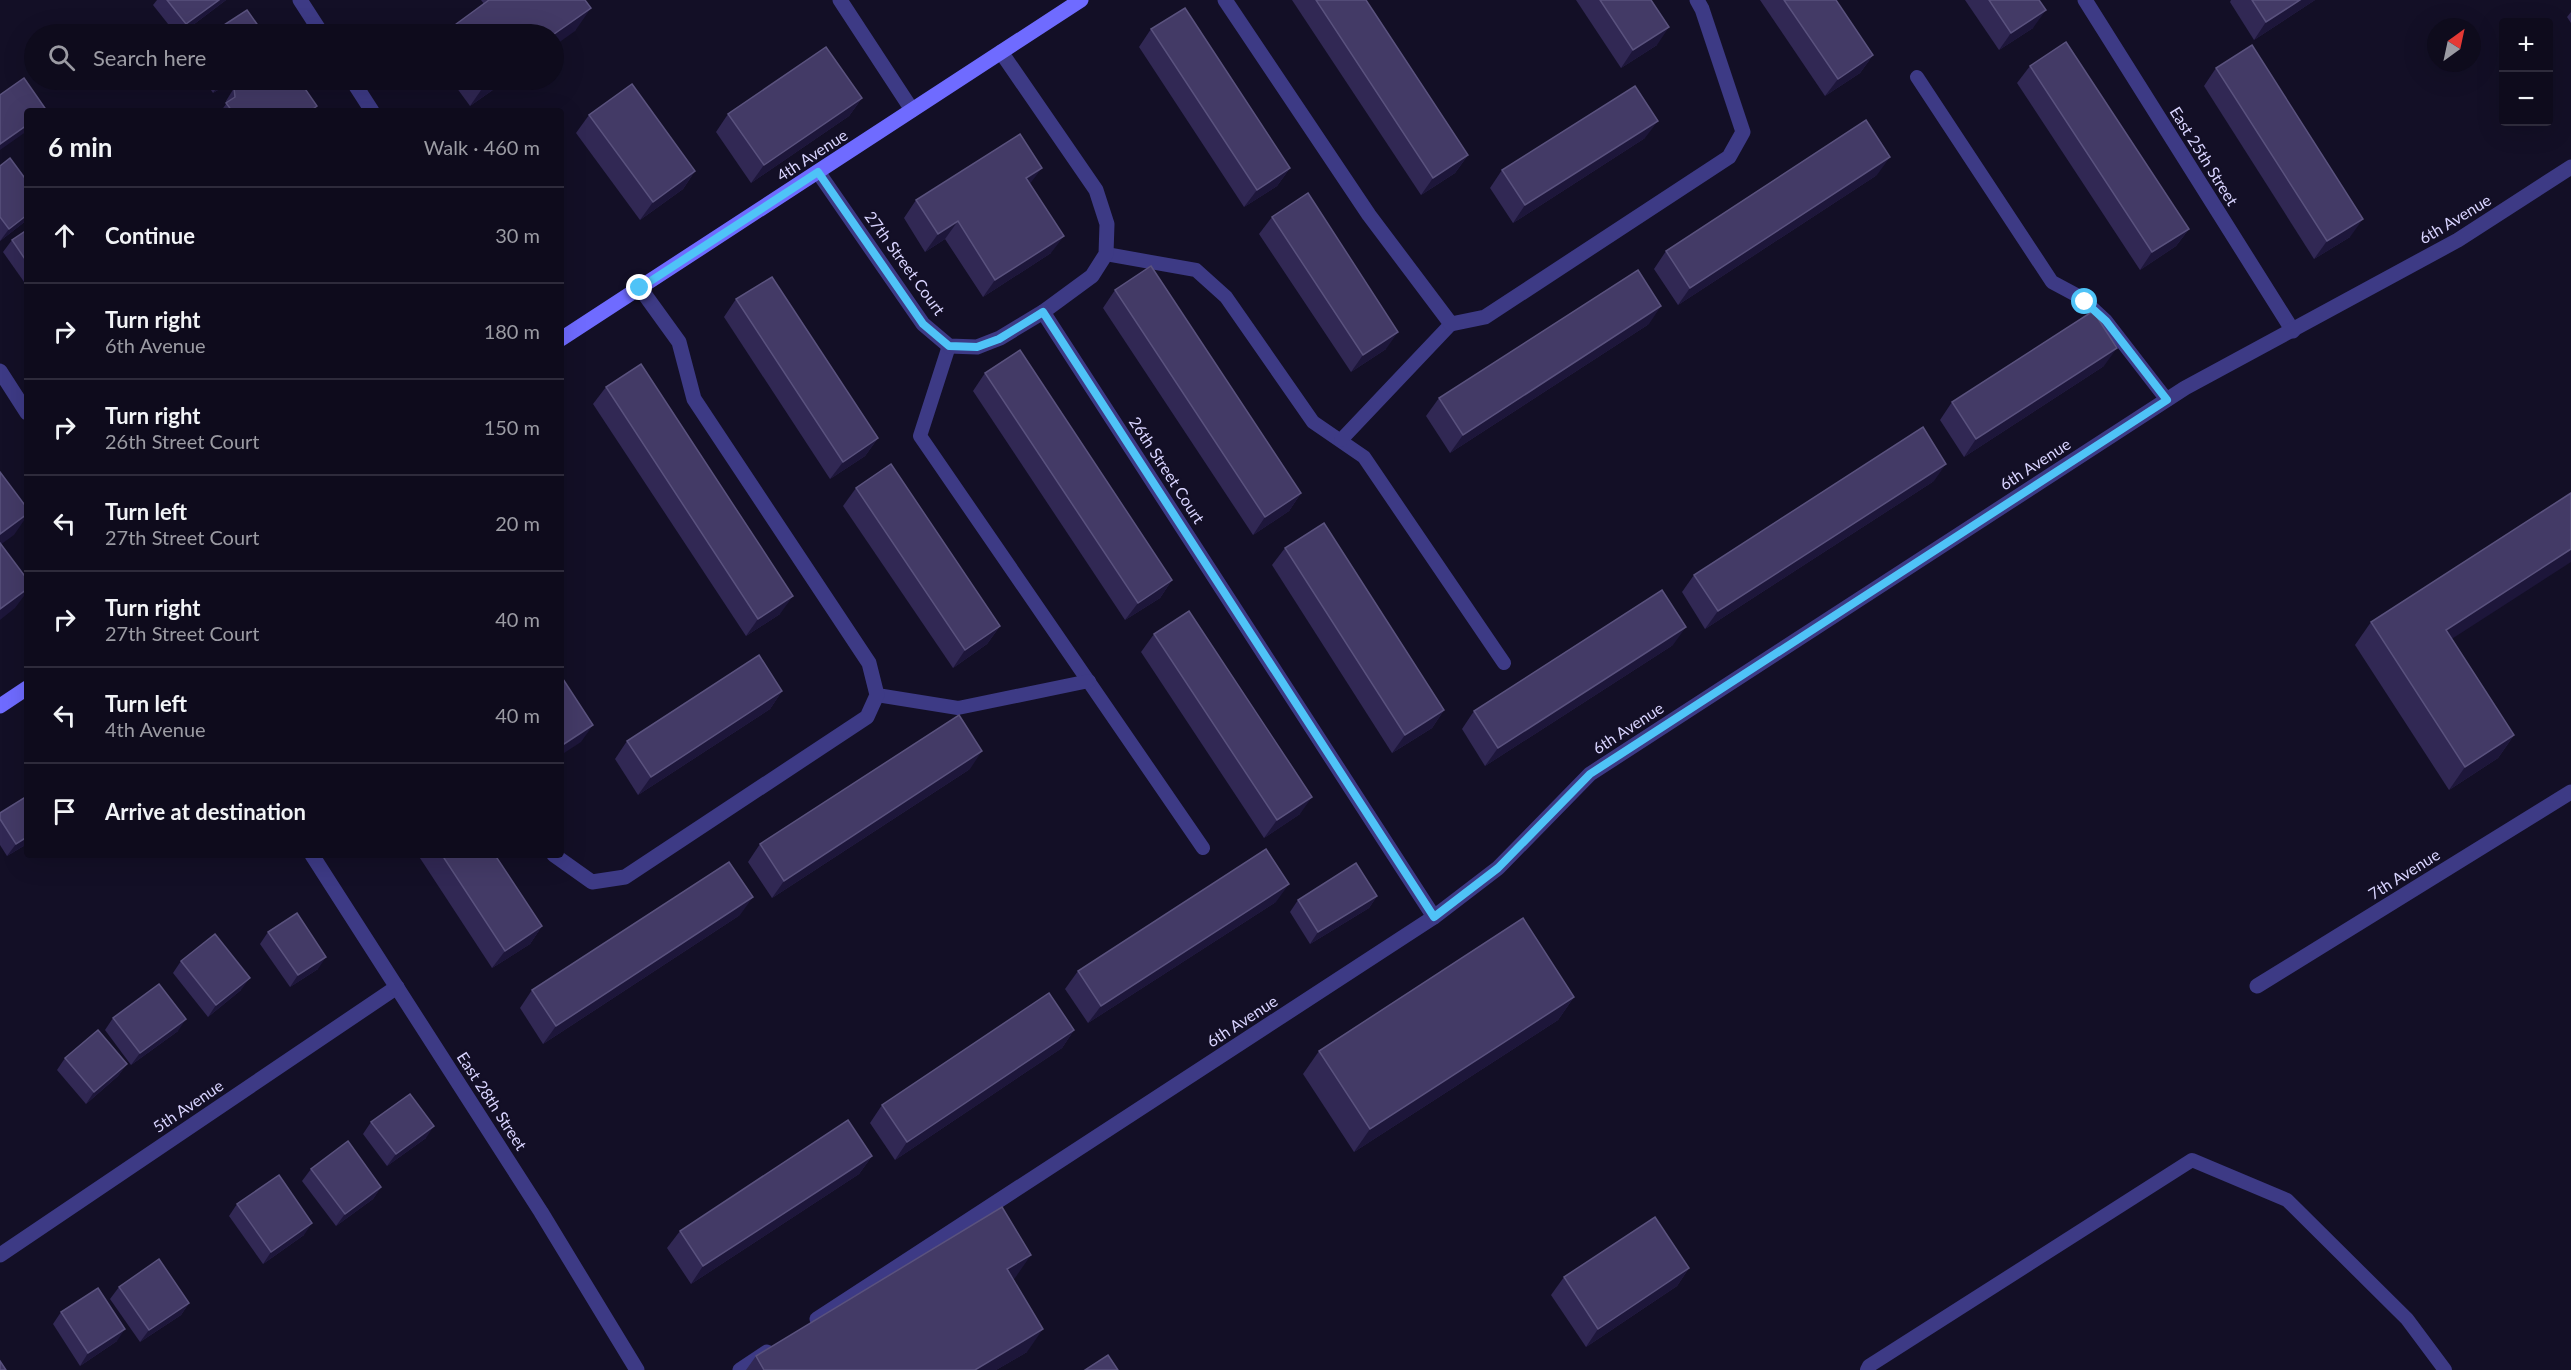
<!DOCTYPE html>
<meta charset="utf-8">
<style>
body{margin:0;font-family:Lato,sans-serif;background:#1c1929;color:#f1f3f6}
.controls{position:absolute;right:18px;top:18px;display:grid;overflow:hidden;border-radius:6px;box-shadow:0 6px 24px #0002}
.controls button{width:54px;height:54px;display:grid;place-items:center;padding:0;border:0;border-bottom:2px solid #2e2b3b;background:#0e0b1c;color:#f1f3f6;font:30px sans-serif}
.compass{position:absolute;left:2427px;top:18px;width:54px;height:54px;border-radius:50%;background:#0e0b1c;box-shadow:0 6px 24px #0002;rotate:33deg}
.stop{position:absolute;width:18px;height:18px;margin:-14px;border:4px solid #4fc3f7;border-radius:50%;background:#fff}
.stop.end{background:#4fc3f7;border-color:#fff;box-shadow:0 2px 6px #0008}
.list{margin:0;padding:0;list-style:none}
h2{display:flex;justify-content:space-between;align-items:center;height:78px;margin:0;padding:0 24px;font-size:26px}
h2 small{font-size:20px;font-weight:400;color:#9b9ba3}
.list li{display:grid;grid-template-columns:39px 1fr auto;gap:18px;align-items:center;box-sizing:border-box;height:96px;padding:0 24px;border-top:2px solid #2e2b3b}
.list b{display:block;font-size:22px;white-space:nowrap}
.list p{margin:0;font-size:20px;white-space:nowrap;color:#9b9ba3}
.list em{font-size:20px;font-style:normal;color:#9b9ba3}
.icon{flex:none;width:33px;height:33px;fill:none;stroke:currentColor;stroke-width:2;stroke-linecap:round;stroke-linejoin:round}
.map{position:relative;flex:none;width:2571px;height:1370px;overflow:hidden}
.search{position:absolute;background:#0e0b1c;box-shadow:0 6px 24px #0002;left:24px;top:24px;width:540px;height:66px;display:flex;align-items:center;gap:15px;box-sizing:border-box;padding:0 21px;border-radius:33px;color:#9b9ba3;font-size:22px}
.panel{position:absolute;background:#0e0b1c;box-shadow:0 6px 24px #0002;left:24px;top:108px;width:540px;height:750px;border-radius:6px}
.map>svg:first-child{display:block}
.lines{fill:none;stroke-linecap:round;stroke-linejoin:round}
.service{stroke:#3d3a85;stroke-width:14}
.minor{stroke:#3d3a85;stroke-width:15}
.tertiary{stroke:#3d3a85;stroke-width:15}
.secondary{stroke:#6f6bff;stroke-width:15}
.wall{fill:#312854}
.shaded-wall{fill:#1d163a}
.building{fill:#433a66;stroke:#5a527e;stroke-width:1.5}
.route{stroke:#4fc3f7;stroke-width:8}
.labels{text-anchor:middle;stroke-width:4.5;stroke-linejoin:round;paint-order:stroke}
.street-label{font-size:16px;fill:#d9d4ff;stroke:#130f26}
</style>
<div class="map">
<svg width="2571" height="1370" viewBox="0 0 2571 1370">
<rect width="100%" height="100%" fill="#130f26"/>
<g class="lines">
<g class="service">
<polyline points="1917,77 2052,282 2080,297 2106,321 2167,400"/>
<polyline points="1106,254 1196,270 1226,297 1313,422 1364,457 1504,663"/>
<polyline points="949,346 920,436 1203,848"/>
<polyline points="1341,440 1451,324"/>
<polyline points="877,695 958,708 1089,681"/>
<polyline points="1867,1370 1869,1366 2192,1160 2287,1200 2407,1319 2445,1370"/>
</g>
<g class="minor">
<polyline points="300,0 322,34"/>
<polyline points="840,0 912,110"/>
<polyline points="1225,0 1369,215 1451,324 1485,317 1729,157 1743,132 1702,9 1697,0"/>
<polyline points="2085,0 2293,331"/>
<polyline points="352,80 372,111"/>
<polyline points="818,172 923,324 949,346 977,347 1000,338 1043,312 1092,276 1106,254 1107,224 1096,190 1001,52"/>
<polyline points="1043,312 1434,917"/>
<polyline points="554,855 592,882 625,877 867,717 877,695 869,663 694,399 679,342 640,288"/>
<polyline points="2257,986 2571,792"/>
<polyline points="0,1255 397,987"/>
<polyline points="817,1319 1434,917 1498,868 1590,774 2185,388 2458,240 2571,167"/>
<polyline points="740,1370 767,1352"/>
</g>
<g class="tertiary">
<polyline points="0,371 27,413"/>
<polyline points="312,855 541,1212 637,1370"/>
</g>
<g class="secondary">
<polyline points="561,339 1081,0"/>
<polyline points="0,706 27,688"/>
</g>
</g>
<g class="wall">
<polygon points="157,0 226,0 181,34 176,34 153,5"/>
<polygon points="481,0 585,0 575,31 554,34 445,34 448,30 484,4"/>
<polygon points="1292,0 1366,0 1468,155 1455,173 1421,195"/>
<polygon points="1576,0 1651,0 1657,45 1621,68"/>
<polygon points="1760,0 1836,0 1873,55 1860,73 1825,96"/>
<polygon points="1965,0 2039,0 2033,28 1999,50"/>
<polygon points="2231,0 2315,0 2254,40 2230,2"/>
<polygon points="2571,12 2571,23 2567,17"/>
<polygon points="1151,29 1290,168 1277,186 1244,207 1139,47"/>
<polygon points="2030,66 2189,229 2176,246 2140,270 2017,83"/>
<polygon points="2216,68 2350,237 2314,259 2204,86"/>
<polygon points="204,80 234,80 213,93"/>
<polygon points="451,80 507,80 470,106"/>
<polygon points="234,88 313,111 221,111 226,104 226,101"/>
<polygon points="862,98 849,116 751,183 716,132 728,114"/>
<polygon points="589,115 695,171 683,189 640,220 576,133"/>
<polygon points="1645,138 1513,223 1490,188 1502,170"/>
<polygon points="0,166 27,181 27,220 0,241"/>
<polygon points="1877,175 1678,305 1654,269 1666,251"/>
<polygon points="1030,184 1051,253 983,297 945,239 925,252 904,218 916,200"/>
<polygon points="1272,217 1386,349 1351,372 1259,234"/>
<polygon points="27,230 27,286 3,252 12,240"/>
<polygon points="1115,290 1301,493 1289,511 1253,535 1103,308"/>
<polygon points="736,299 878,438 865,456 830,479 724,317"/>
<polygon points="1649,324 1450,453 1426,416 1439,398"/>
<polygon points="2104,366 1964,457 1940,420 1952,402"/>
<polygon points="985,373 1172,580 1160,598 1125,620 973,391"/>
<polygon points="606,387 780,614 746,636 593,404"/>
<polygon points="1934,481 1705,629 1682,592 1694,575"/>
<polygon points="856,488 1000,626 987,644 953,668 843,506"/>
<polygon points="1285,548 1444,710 1432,728 1392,753 1272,565"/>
<polygon points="2371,622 2451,639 2514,735 2498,758 2449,790 2355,645"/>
<polygon points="1154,634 1300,814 1264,838 1141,652"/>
<polygon points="1673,645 1485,766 1462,729 1474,711"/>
<polygon points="782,691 770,709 638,795 615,759 627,741"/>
<polygon points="970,769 772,898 748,862 760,844"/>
<polygon points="0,813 27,844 7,856 0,845"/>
<polygon points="418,855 495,855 542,926 530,944 492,968"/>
<polygon points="1377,896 1369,908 1310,944 1290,912 1298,900"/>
<polygon points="1276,902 1088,1023 1065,989 1078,971"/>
<polygon points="740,915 543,1044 520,1008 532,990"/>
<polygon points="268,932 318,969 290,987 260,944"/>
<polygon points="181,961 241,990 208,1017 173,973"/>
<polygon points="1574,997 1558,1020 1354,1152 1303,1074 1319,1051"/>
<polygon points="113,1018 178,1031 131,1065 105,1030"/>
<polygon points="1074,1030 1062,1048 895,1160 870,1123 882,1105"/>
<polygon points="65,1058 127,1064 118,1076 86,1104 57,1070"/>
<polygon points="371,1122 426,1138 387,1166 363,1134"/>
<polygon points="872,1156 859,1174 691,1284 667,1248 680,1231"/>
<polygon points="311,1169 381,1187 373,1199 336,1226 302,1181"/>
<polygon points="237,1204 304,1235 263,1264 229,1216"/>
<polygon points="1689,1268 1677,1286 1586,1347 1551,1295 1564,1277"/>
<polygon points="1015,1278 1013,1279 1027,1352 996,1370 746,1370 756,1356"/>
<polygon points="119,1287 189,1303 181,1315 140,1342 110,1299"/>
<polygon points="61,1312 117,1341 80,1366 53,1324"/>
</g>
<g class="shaded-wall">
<polygon points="219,0 226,0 181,34 179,34 186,24"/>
<polygon points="2300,0 2315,0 2254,40 2266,22"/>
<polygon points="591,8 575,31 554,46 554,34"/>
<polygon points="2046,10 2033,28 1999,50 2011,33"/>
<polygon points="1669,27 1657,45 1621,68 1633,50"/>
<polygon points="1873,55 1860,73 1825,96 1838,79"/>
<polygon points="224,80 234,80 213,93 221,81"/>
<polygon points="491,80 507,80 470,106 486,83"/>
<polygon points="862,98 849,116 751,183 764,165"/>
<polygon points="1658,121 1645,138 1513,223 1525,205"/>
<polygon points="27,125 27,131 0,150 0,144"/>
<polygon points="1468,155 1455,173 1421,195 1433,178"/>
<polygon points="1890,157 1877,175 1678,305 1690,288"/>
<polygon points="1042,168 1029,185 1026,178"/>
<polygon points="1290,168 1277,186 1244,207 1257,190"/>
<polygon points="695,171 683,189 640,220 653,202"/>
<polygon points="27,215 27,220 0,241 9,229"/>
<polygon points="2363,219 2350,237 2314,259 2327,241"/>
<polygon points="958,221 945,239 925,252 938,234"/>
<polygon points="2189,229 2176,246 2140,270 2152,252"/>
<polygon points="1064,236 1051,253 983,297 995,280"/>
<polygon points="1661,306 1649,324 1450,453 1463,435"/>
<polygon points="1398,332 1386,349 1351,372 1363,355"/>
<polygon points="2117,348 2104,366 1964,457 1976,439"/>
<polygon points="878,438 865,456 830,479 843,462"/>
<polygon points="1946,464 1934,481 1705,629 1718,611"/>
<polygon points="1301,493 1289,511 1253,535 1265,517"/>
<polygon points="27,514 27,516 14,535 0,545 0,534"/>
<polygon points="2571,549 2571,562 2430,653 2446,630"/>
<polygon points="1172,580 1160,598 1125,620 1138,603"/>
<polygon points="27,589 27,592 15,608 0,620 0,609"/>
<polygon points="793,596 780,614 746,636 758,619"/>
<polygon points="1000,626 987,644 953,668 965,650"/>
<polygon points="1686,627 1673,645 1485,766 1498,748"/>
<polygon points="782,691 770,709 638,795 651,777"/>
<polygon points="1444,710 1432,728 1392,753 1405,735"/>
<polygon points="593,725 581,742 561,755 561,746"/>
<polygon points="2514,735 2498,758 2449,790 2465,767"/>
<polygon points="982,751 970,769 772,898 784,881"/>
<polygon points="1312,797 1300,814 1264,838 1277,820"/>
<polygon points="27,837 27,844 7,856 16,844"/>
<polygon points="1289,884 1276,902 1088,1023 1101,1006"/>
<polygon points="1377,896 1369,908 1310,944 1318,932"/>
<polygon points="753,897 740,915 543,1044 556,1026"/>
<polygon points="542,926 530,944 492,968 505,951"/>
<polygon points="326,957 318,969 290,987 298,975"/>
<polygon points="250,978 241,990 208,1017 216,1005"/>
<polygon points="1574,997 1558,1020 1354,1152 1370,1129"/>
<polygon points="186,1019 178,1031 131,1065 140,1053"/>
<polygon points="1074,1030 1062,1048 895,1160 907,1142"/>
<polygon points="127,1064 118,1076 86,1104 94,1092"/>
<polygon points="434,1126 426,1138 387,1166 396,1154"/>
<polygon points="872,1156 859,1174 691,1284 703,1266"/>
<polygon points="381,1187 373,1199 336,1226 345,1214"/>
<polygon points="312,1223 304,1235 263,1264 271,1252"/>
<polygon points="1031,1255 1015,1278 991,1292 1007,1269"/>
<polygon points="1689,1268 1677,1286 1586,1347 1598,1329"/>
<polygon points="189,1303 181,1315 140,1342 149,1330"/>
<polygon points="125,1329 117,1341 80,1366 88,1353"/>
<polygon points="1043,1329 1027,1352 996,1370 975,1370"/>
</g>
<g class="building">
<polygon points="167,0 219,0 186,24"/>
<polygon points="489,0 585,0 591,8 554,34 452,34 448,30"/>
<polygon points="1316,0 1366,0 1468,155 1433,178"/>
<polygon points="1600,0 1651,0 1669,27 1633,50"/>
<polygon points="1784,0 1836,0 1873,55 1838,79"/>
<polygon points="1989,0 2039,0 2046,10 2011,33"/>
<polygon points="2252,0 2300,0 2266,22"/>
<polygon points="1185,8 1290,168 1257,190 1151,29"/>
<polygon points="247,10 264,34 210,34"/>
<polygon points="2066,42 2189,229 2152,252 2030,66"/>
<polygon points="2252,45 2363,219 2327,241 2216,68"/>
<polygon points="826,47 862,98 764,165 728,114"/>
<polygon points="24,78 47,111 27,111 27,125 0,144 0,95"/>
<polygon points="248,80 299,80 317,106 310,111 232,111 226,103 235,97 234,88"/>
<polygon points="484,80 491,80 486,83"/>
<polygon points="632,84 695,171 653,202 589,115"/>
<polygon points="1635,86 1658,121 1525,205 1502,170"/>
<polygon points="1866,120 1890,157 1690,288 1666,251"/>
<polygon points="1020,134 1042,168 1026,178 1064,236 995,280 958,221 938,234 916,200"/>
<polygon points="10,158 27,181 27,215 9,229 0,217 0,166"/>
<polygon points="1308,193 1398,332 1363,355 1272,217"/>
<polygon points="27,230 27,262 12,240"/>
<polygon points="1151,266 1301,493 1265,517 1115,290"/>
<polygon points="1638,270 1661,306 1463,435 1439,398"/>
<polygon points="772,277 878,438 843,462 736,299"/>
<polygon points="2093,311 2117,348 1976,439 1952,402"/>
<polygon points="1020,350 1172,580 1138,603 985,373"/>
<polygon points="641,364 793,596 758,619 606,387"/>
<polygon points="1923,427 1946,464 1718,611 1694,575"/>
<polygon points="891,464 1000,626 965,650 856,488"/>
<polygon points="0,472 27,508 27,514 0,534"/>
<polygon points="2571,493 2571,549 2446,630 2514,735 2465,767 2371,622"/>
<polygon points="1324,523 1444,710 1405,735 1285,548"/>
<polygon points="0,543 27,579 27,589 0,609"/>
<polygon points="1662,590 1686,627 1498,748 1474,711"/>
<polygon points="1189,611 1312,797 1277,820 1154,634"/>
<polygon points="759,655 782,691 651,777 627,741"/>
<polygon points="561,676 593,725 561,746"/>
<polygon points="959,715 982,751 784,881 760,844"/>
<polygon points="27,796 27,837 16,844 0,819 0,813"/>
<polygon points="1266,849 1289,884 1101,1006 1078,971"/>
<polygon points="442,855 495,855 542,926 505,951"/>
<polygon points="729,862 753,897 556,1026 532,990"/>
<polygon points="1356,863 1377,896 1318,932 1298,900"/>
<polygon points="297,913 326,957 298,975 268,932"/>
<polygon points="1523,918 1574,997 1370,1129 1319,1051"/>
<polygon points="215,934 250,978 216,1005 181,961"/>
<polygon points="159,984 186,1019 140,1053 113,1018"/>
<polygon points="1049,993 1074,1030 907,1142 882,1105"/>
<polygon points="98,1030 127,1064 94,1092 65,1058"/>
<polygon points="410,1094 434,1126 396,1154 371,1122"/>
<polygon points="848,1120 872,1156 703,1266 680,1231"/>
<polygon points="348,1141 381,1187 345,1214 311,1169"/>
<polygon points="279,1175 312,1223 271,1252 237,1204"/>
<polygon points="1002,1207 1031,1255 1007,1269 1043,1329 975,1370 764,1370 756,1356"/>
<polygon points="1655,1217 1689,1268 1598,1329 1564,1277"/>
<polygon points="159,1259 189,1303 149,1330 119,1287"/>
<polygon points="98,1288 125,1329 88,1353 61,1312"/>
<polygon points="1108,1355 1118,1370 1085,1370"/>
<polygon points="0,1361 6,1370 0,1370"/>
</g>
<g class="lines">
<polyline class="route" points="640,288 818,172 923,324 949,346 977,347 999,339 1043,312 1434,917 1498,868 1590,774 2167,400 2106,321 2085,302"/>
</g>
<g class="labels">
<g class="street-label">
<text transform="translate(812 155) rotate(-33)" y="6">4th Avenue</text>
<text transform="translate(2204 156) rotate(58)" y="6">East 25th Street</text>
<text transform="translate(2455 219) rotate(-31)" y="6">6th Avenue</text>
<text transform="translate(905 263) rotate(54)" y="6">27th Street Court</text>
<text transform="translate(2035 464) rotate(-33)" y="6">6th Avenue</text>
<text transform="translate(1167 470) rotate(57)" y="6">26th Street Court</text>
<text transform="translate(1628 728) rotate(-33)" y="6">6th Avenue</text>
<text transform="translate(2404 874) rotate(-32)" y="6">7th Avenue</text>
<text transform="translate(1242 1021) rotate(-33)" y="6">6th Avenue</text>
<text transform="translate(492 1101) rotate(57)" y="6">East 28th Street</text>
<text transform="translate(188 1106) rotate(-34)" y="6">5th Avenue</text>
</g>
</g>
</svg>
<div class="controls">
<button>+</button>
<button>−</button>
</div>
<svg class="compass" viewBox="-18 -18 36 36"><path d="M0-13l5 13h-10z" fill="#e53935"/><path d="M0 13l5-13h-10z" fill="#9b9ba3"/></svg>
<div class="stop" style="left:2085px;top:302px"></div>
<div class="stop end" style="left:640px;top:288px"></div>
<div class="search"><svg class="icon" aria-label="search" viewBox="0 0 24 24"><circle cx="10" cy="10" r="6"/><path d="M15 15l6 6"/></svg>Search here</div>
<section class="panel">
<h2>6 min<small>Walk · 460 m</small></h2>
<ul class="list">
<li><svg class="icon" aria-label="ahead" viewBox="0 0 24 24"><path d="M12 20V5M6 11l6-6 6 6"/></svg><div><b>Continue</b></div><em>30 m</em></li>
<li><svg class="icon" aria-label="right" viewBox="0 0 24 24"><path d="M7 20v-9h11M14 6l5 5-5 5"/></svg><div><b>Turn right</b><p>6th Avenue</p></div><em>180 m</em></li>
<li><svg class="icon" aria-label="right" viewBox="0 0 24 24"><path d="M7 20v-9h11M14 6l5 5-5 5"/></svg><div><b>Turn right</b><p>26th Street Court</p></div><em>150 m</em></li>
<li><svg class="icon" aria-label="left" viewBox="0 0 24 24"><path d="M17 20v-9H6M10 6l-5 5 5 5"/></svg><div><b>Turn left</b><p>27th Street Court</p></div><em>20 m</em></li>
<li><svg class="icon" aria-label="right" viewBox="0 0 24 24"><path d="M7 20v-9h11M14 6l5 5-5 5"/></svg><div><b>Turn right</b><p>27th Street Court</p></div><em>40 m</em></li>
<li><svg class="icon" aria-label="left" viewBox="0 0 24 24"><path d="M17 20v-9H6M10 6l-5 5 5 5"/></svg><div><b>Turn left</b><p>4th Avenue</p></div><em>40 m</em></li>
<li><svg class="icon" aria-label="arrive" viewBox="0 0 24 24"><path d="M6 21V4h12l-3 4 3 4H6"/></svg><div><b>Arrive at destination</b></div></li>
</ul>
</section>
</div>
